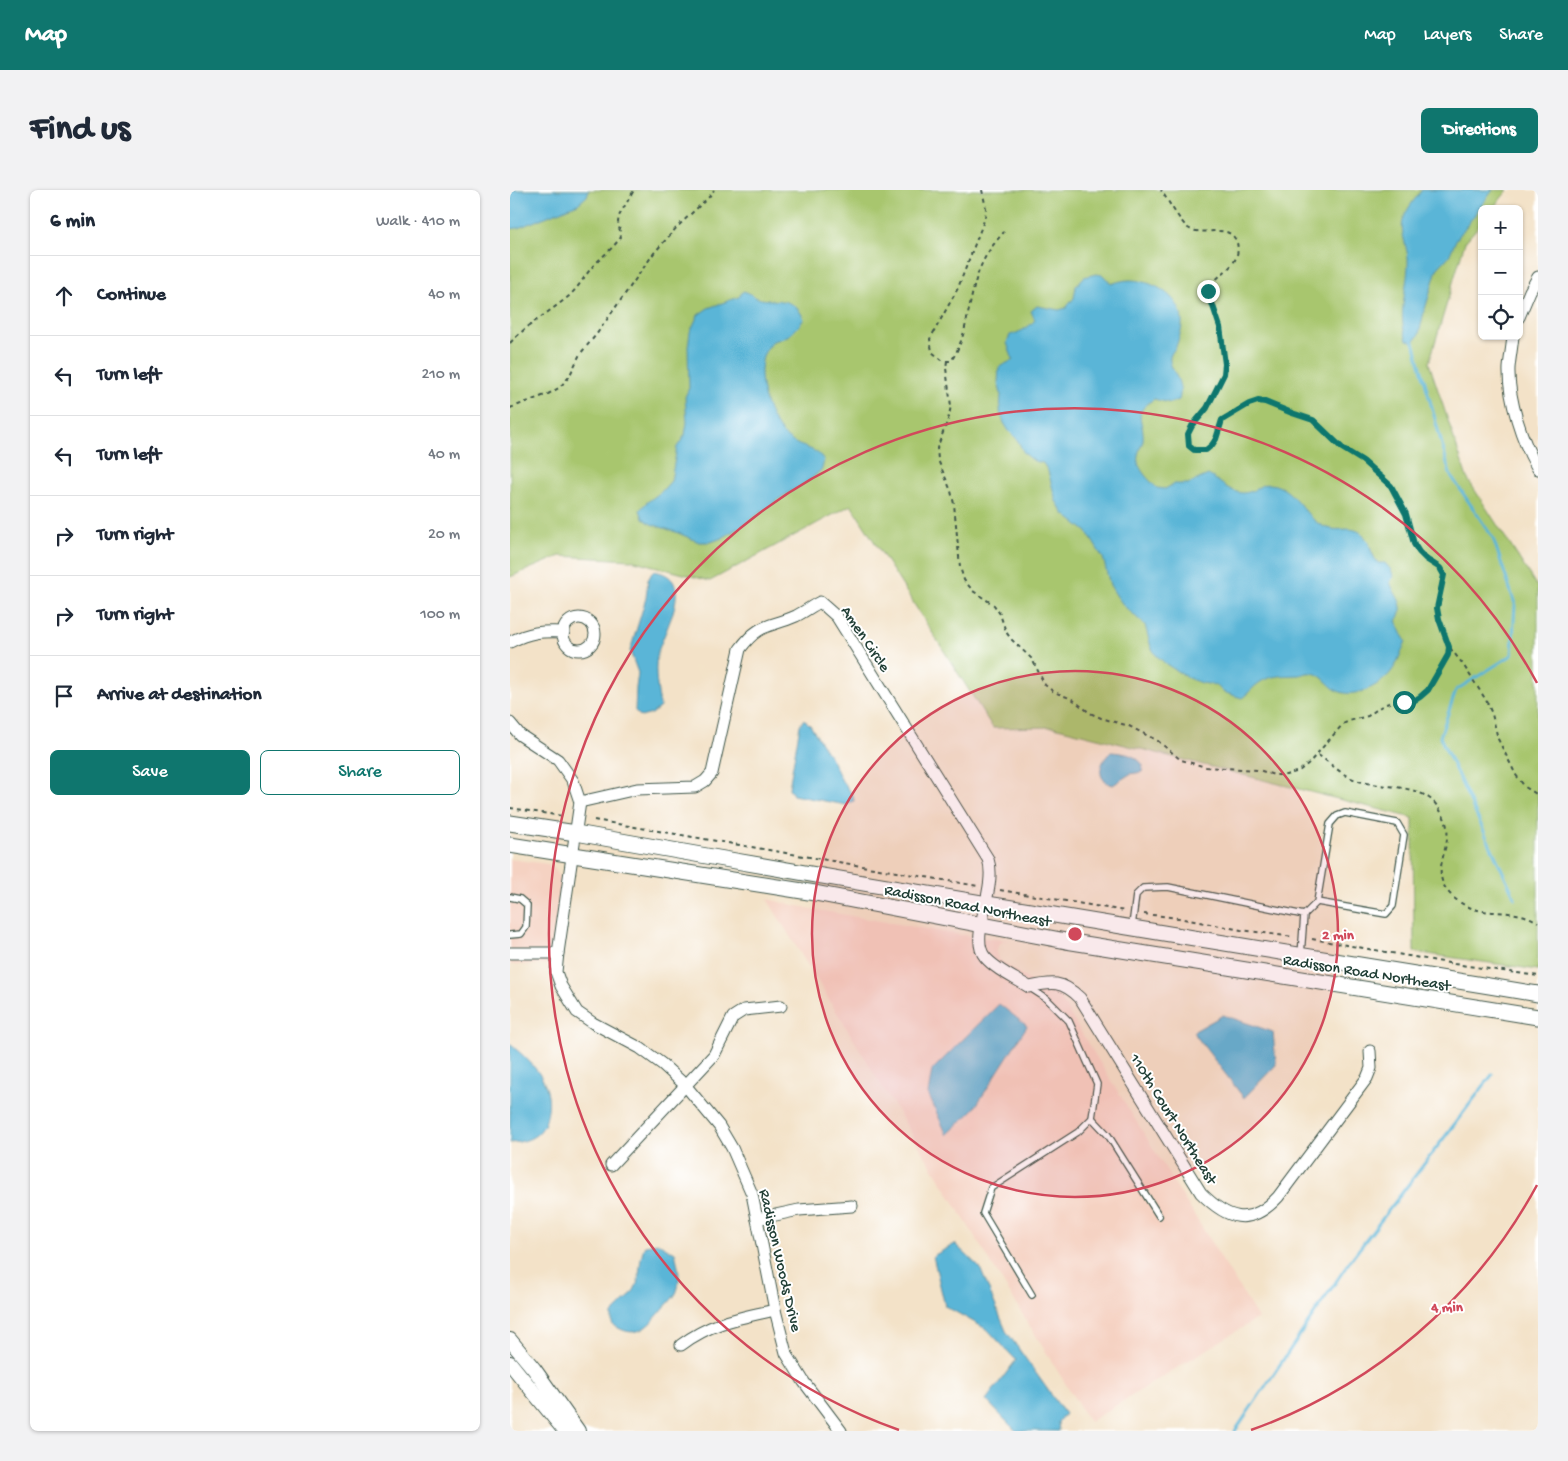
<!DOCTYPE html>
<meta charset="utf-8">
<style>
body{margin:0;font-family:"Gochi Hand",sans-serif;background:#f2f2f3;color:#1f2937}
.controls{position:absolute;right:15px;top:15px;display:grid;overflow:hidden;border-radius:8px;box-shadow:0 1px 4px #0004}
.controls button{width:45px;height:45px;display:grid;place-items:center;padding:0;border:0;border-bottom:1px solid #e0e1e3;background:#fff;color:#1f2937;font:25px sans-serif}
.stop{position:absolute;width:15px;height:15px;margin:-11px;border:4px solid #0f766e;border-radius:50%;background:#fff}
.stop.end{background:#0f766e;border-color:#fff;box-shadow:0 1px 5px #0008}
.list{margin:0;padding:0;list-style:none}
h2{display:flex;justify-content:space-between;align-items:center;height:65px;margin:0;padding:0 20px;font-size:21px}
h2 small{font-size:16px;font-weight:400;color:#747a83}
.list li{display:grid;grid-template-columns:32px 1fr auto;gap:15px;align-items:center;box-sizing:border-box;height:80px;padding:0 20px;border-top:1px solid #e0e1e3}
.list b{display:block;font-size:19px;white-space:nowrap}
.list em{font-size:16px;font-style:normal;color:#747a83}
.actions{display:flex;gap:10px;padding:15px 20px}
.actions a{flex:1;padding:11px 0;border:1px solid #0f766e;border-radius:8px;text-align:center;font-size:18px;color:#0f766e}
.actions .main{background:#0f766e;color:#fff}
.icon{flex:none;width:28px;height:28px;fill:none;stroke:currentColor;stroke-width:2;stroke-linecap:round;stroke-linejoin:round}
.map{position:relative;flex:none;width:1028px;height:1241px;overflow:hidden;border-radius:8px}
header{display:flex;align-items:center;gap:30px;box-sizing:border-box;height:70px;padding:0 25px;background:#0f766e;color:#fff}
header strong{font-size:24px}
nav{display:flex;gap:28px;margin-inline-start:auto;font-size:18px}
.intro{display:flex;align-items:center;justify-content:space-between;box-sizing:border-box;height:120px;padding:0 30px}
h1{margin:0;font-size:35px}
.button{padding:12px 22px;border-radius:8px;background:#0f766e;color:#fff;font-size:18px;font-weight:700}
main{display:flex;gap:30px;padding:0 30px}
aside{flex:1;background:#fff;border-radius:8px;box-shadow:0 1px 4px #0004}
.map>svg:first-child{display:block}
.built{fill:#f5d2c2}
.grass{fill:#a8c66e;stroke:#648251}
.water{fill:#5ab5d7;stroke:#3c7986}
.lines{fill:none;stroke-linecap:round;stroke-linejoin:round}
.stream{stroke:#5ab5d7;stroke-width:3}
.service-casing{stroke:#3f564a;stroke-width:8}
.minor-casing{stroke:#3f564a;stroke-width:13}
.tertiary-casing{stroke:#3f564a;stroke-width:16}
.secondary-casing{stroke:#3f564a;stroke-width:17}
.path{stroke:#3f564a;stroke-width:2;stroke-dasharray:4 4;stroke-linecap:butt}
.service{stroke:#fff;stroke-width:5.5}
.minor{stroke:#fff;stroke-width:11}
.tertiary{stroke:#fff;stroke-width:14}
.secondary{stroke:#fff;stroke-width:15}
.route{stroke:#0f766e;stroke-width:6}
.ring{fill:none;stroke:#d1495b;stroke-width:2.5}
.labels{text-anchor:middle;stroke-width:4;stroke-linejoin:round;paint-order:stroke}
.street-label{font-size:16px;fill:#1f3d34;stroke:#fff}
.centre{fill:#d1495b;stroke:#fff;stroke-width:2.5}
.ring-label{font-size:15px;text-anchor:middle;font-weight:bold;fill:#d1495b;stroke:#fff;stroke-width:4;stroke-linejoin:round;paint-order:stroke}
</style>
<header>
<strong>Map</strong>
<nav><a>Map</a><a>Layers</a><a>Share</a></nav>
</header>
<div class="intro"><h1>Find us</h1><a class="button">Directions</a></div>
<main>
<aside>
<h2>6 min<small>Walk · 410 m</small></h2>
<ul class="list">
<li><svg class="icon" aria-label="ahead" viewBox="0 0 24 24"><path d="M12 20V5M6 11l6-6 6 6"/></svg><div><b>Continue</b></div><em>40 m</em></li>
<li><svg class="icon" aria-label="left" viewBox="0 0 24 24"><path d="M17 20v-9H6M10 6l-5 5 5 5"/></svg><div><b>Turn left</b></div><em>210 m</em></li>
<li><svg class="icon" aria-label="left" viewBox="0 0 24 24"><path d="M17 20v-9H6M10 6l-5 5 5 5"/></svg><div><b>Turn left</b></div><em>40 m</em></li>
<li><svg class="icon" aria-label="right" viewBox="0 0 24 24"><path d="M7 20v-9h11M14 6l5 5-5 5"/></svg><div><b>Turn right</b></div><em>20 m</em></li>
<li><svg class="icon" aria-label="right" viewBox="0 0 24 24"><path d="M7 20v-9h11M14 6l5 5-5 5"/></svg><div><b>Turn right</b></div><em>100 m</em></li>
<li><svg class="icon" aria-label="arrive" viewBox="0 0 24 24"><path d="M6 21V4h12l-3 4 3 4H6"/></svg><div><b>Arrive at destination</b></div></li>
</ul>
<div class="actions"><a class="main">Save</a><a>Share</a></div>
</aside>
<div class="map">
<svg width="1028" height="1241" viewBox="0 0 1028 1241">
<rect width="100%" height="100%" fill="#fff"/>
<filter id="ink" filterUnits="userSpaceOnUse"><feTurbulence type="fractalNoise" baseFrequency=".02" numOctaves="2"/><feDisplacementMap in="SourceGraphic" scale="10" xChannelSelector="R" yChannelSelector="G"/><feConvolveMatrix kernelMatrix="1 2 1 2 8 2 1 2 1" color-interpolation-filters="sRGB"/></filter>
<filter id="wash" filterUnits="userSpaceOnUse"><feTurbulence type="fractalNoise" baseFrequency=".0096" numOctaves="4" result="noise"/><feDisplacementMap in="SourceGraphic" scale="20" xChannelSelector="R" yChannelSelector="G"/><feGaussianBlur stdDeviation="1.12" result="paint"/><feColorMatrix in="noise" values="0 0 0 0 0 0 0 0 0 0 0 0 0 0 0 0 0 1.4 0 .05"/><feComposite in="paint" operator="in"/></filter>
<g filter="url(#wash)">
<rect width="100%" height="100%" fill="#f3e2c8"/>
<g class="built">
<polygon points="0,669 38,674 45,678 50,688 51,695 40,774 0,775"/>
<polygon points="257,709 307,720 451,745 501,751 494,751 489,754 486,761 488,769 538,803 539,799 545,800 748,1128 579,1232"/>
</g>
<polygon class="grass" points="0,0 998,0 982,19 972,19 972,32 955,52 919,173 957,288 1028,398 1028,780 904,762 903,628 544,537 483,538 341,315 200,391 121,370 50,366 0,387"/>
<g class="water">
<polygon points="0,0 79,0 77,6 68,14 8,38 0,39"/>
<path d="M912,0h71l-37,50 -7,16 -12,13 -14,47 -4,18 -5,8 -7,-2c-11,-27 2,-54 1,-82 -1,-11 -8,-27 -5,-38 4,-12 12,-21 19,-30z"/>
<path d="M586,84l7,1 8,9c6,-2 12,-4 19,-4 22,0 51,16 52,41 1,7 -4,19 -6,26 -2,3 -5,6 -6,10 -2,12 15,23 9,43l-9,3 -16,-4c-24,15 -9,21 -11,41 -1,5 -4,10 -5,15 -3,12 11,25 19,33l8,1 9,-5h14l20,-9c13,6 25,22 41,17 8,-2 12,-9 21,-8 28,3 35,41 62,45 10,2 23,-4 32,7 7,8 7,19 14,27h7l6,7 3,7 -4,4c2,10 10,17 11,26 1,4 -2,7 -3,11 -2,8 4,17 8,23 -5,11 -8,22 -15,31 -11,14 -38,28 -55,18 -8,-5 -14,-16 -24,-17 -4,-1 -8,1 -12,2 -13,1 -29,-1 -41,8 -6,4 -10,10 -17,15l-19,-6 -7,-7 -15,-2 -13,-5 -22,-14 -10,-9 -5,-8 -6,-22 -21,-19 -8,-11 -6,-10 -7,-27 -16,-26 -23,-18 -8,-13 -8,-30 -5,-8 -9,-2 -10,-8 -7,-14 -8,-8 -5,-8 -4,-11 1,-18 -3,-11 1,-16 14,-7 -6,-17 3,-8c11,-3 18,-7 25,-15l-4,-9 6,-5 22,4 7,-2 8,-10 2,-12 8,-9z"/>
<path d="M233,101c7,1 11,7 18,8 19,3 33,-2 43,20 -9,13 -16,19 -31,22 -3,4 -7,9 -9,13 -10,25 6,77 31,89 11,6 21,5 29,17l-2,9 -11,10 -29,18 -42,30 -18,11 -11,4h-12l-23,-10 -25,-8 -8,-6 -3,-8 6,-7 15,-11 10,-11 6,-34 8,-12 2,-13 -2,-25 4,-9 -1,-41 2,-15 8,-17 10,-7 31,-11z"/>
<path d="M143,381c47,6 9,61 4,85 -3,18 1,34 3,51l-8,7 -11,3 -6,-6 1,-23 2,-15 -8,-22 16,-53 2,-18z"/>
<polygon points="294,529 300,535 322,570 332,591 343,605 344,611 336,615 283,605 279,598 290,535"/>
<path d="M601,562c13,1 24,2 32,13l-1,7 -12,2 -17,11c-18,-5 -14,-23 -2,-33z"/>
<polygon points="489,814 517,836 464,919 437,945 418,904 422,880"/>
<polygon points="713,825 763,842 766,875 734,908 683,842"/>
<path d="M0,854c25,21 46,41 36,76 -5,17 -20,22 -36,23z"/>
<path d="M148,1053l17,10c3,12 6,25 2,38 -2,6 -10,13 -14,18 -16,19 -27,32 -51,15v-10c9,-9 24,-21 26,-34 3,-14 1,-20 7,-35z"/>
<polygon points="445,1054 470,1078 496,1141 555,1224 548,1232 549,1241 506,1241 476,1210 506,1170 478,1140 435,1116 423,1066"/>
</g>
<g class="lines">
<g class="stream">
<polyline points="904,152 940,284 983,348 1005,414 1002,465 946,500 930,547 1005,708"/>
<polyline points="725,1241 840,1071 982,885"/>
</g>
</g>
</g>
<g filter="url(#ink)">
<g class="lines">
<defs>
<g id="service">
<polyline points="0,707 10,709 17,715 16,737 11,744 0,745"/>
<polyline points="794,725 807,712 820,634 827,626 835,623 887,633 894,645 883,716 876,724 807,712"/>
<polyline points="622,736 626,705 633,698 658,697 794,725 791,765"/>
<polyline points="520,798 537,809 559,831 587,894 582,928 568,942 481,998 473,1023 522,1105"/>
<polyline points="582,928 598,945 649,1026"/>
</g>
<g id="minor">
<polyline points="1009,127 1020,101 1028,87"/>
<path d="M1003,146c-1,11 -3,21 -4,32 -1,31 13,74 29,101"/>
<circle cx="69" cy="444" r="16"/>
<path d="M0,452c20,-10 31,-11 54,-10"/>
<polyline points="0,533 10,545 48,570 63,591 70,612 48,763 46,782 51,796 67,822 83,833 130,858 152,874 175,895 209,936 222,958 242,1004 265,1120 276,1163 294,1192 331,1241"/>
<path d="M70,612l57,-13 58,-2 10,-6 7,-8 28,-124c20,-27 29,-21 56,-33 8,-4 16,-10 24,-14l17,15 151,242c10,29 -20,78 -3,98 11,13 30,21 44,30 23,-5 33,-7 51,11l121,195c26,26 48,35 77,4l89,-119 4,-10 -1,-17"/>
<polyline points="0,763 48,763"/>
<polyline points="101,975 204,865 223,827 234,820 271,816"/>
<polyline points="247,1029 289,1020 342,1016"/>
<path d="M171,1155c31,-23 58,-27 94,-35"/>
</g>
<g id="tertiary">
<polyline points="0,1150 24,1179 68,1241"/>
<polyline points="0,1173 55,1241"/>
</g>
<g id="secondary">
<path d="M0,633l66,10c320,57 641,109 962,161"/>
<polyline points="0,655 305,703 556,751 1028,827"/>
</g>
</defs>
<use href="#service" class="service-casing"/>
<use href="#minor" class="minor-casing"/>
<use href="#tertiary" class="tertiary-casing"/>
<use href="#secondary" class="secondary-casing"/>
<g class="path">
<path d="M472,0l4,18 -1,10 -27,70 -28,51 2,13 11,9h8c14,-20 16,-46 22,-70 6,-26 14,-40 31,-59"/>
<path d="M0,153c17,-18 35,-28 54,-43 13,-9 20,-24 30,-35 9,-9 19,-17 27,-28l-3,-15 1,-6 15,-26"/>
<path d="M437,171l-1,7 5,38 -3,14 -11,28 1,12 13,31 3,13 6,63 4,13 9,11 21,14 6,9 6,18 6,8 20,19 13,26 9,7 18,7 18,14 11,5 28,8 29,15 23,19 25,7 53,3 15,5h12l13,-4 10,-8 34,-39 6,-3 19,-5 15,-11 9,-3h20l8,-5 8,-8 20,-34 1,-8 -10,-28 -2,-11 6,-33 -3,-7 -21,-16 -5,-7 -8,-31 -15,-28 -28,-25 -21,-13 -29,-28 -21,-7 -27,-11 -7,-1 -19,8 -16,11c-6,15 -9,34 -29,30l-5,-4 -1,-12 4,-8 15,-18 17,-34 1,-10 -5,-37 -12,-36c6,-15 25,-21 29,-36 1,-4 1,-9 0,-12 -7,-22 -34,-5 -49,-15 -6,-4 -22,-30 -27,-38"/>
<polyline points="0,218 38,204 49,198 59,187 70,164 86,145 144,63 168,36 199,7 204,0"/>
<polyline points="940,458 952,473 976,510 982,524 988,549 1006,585 1015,597 1028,605"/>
<path d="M808,565c13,8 25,22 41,26 22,7 50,3 70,17 5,3 9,9 12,14 21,32 -19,56 12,85 28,25 56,7 85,25"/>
<polyline points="0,618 52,626"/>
<polyline points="84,630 468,696"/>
<polyline points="490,700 615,721"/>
<polyline points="634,724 669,728 731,740 784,747"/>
<polyline points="802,749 944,774 1028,786"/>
</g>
<use href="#service" class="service"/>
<use href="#minor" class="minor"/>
<use href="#tertiary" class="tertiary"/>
<use href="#secondary" class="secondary"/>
</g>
</g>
<g class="lines" filter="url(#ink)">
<polyline class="route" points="698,101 710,137 715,174 714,184 697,218 682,236 678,244 679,256 684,260 696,260 702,255 706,249 712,230 739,214 748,211 755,212 782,223 803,230 832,258 853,271 881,296 896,324 904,354 909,362 916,369 930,378 934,385 927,418 929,429 939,457 938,465 918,500 910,507 902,512 894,512"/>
</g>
<circle cx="565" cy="744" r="263" fill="#d1495b" fill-opacity=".12"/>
<g class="ring">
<circle cx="565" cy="744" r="263"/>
<path d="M1027 995A526 526 0 0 1 741 1240M389 1240A526 526 0 1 1 1027 493"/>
</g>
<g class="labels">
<g class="street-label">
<text transform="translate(357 448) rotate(56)" y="6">Amen Circle</text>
<text transform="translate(458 714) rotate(11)" y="6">Radisson Road Northeast</text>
<text transform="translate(857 781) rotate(9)" y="6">Radisson Road Northeast</text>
<text transform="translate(665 928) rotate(58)" y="6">110th Court Northeast</text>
<text transform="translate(272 1070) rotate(77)" y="6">Radisson Woods Drive</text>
</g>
</g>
<circle cx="565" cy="744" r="8" class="centre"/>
<g class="ring-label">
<text x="828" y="749">2 min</text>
<text x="937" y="1121">4 min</text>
</g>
</svg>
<div class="controls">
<button>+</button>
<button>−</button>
<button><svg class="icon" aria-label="locate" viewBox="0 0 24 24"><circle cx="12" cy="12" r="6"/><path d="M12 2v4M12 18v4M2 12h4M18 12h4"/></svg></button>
</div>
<div class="stop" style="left:894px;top:512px"></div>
<div class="stop end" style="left:698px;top:101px"></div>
</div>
</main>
